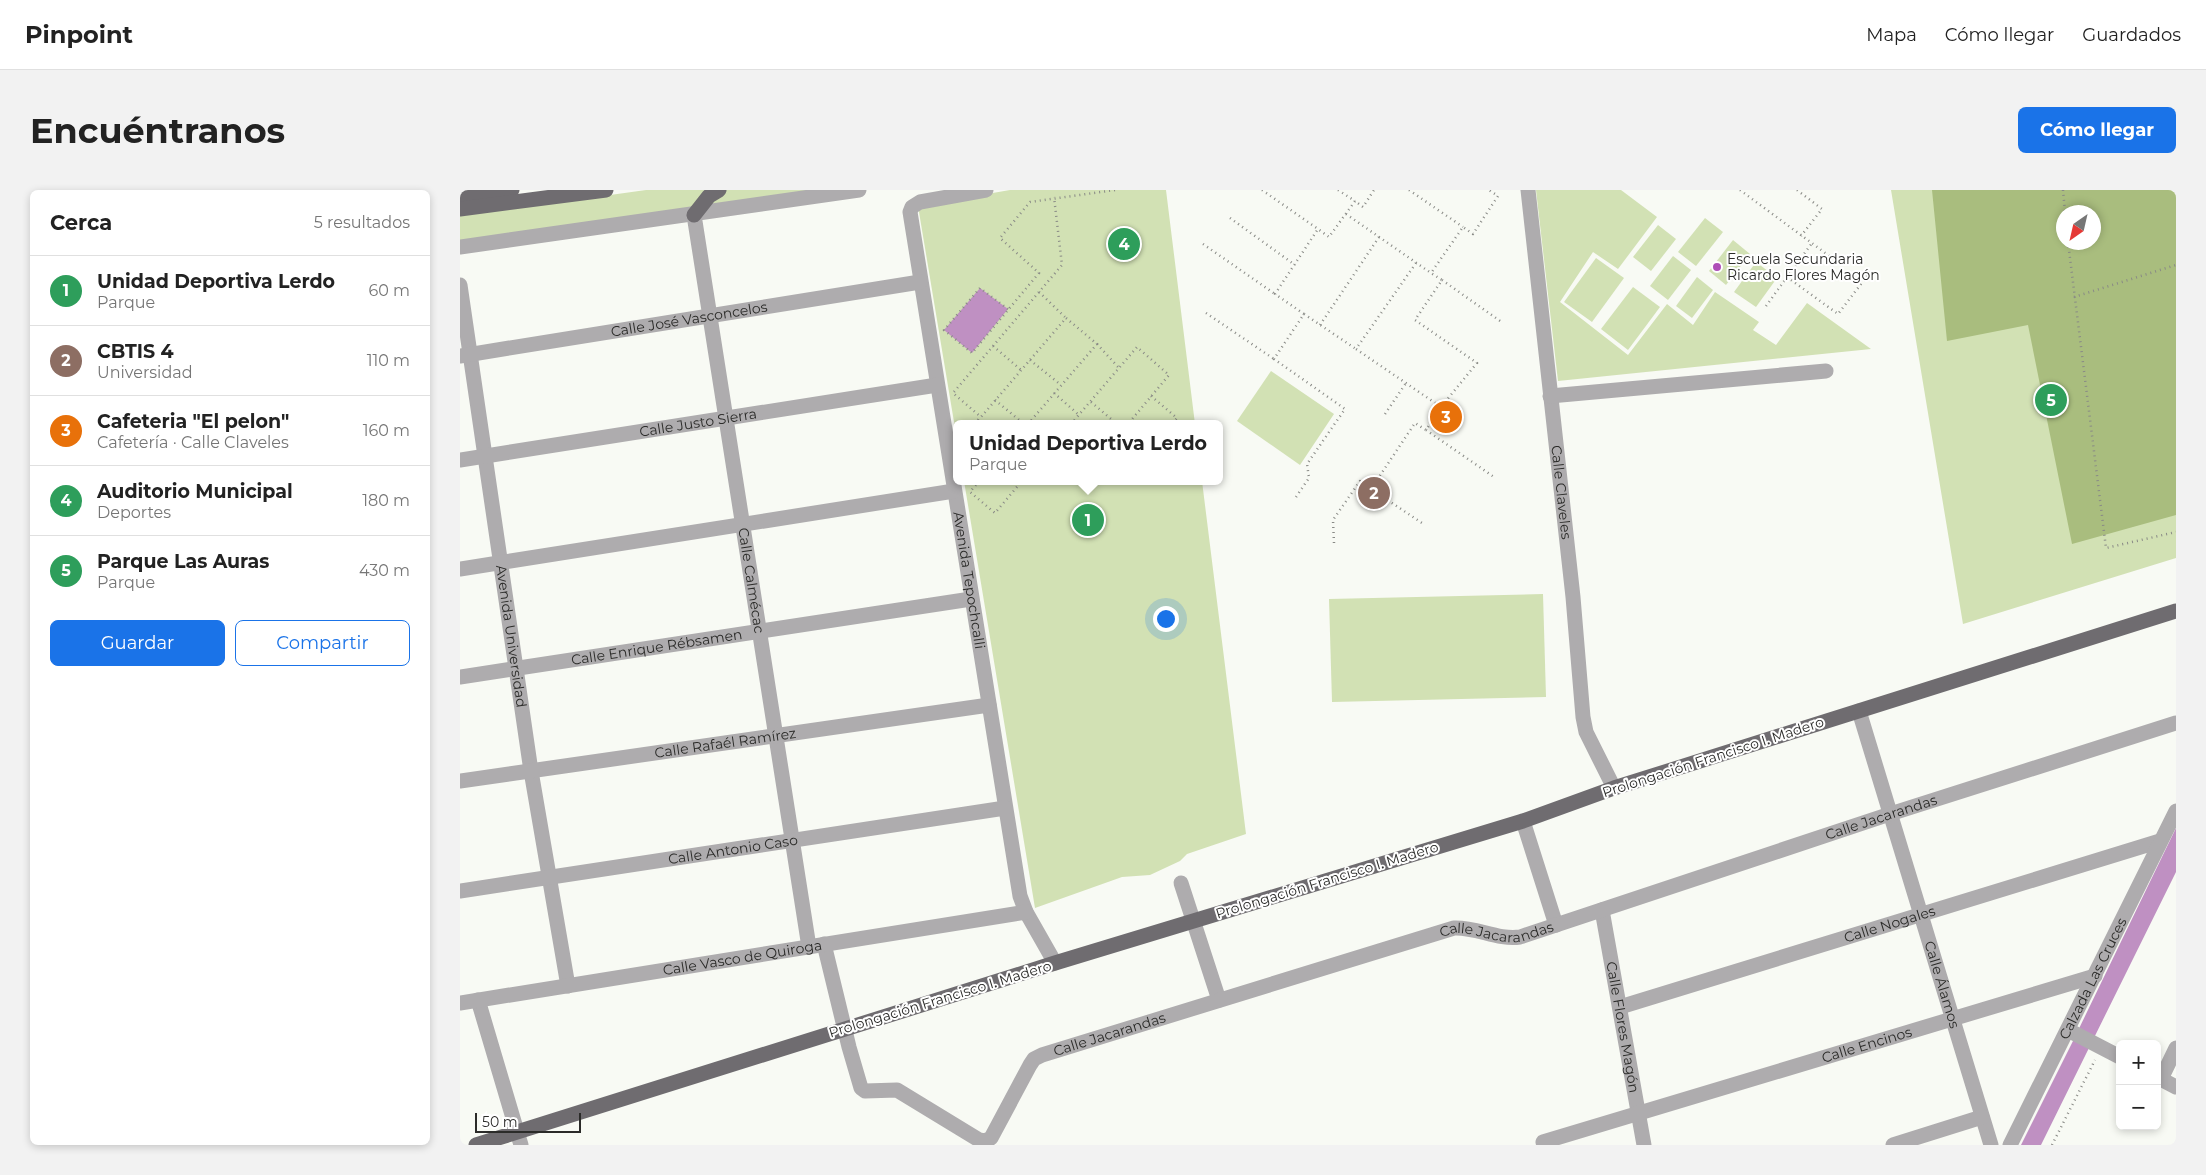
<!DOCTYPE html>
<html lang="es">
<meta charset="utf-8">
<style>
body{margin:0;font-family:Montserrat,sans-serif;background:#f2f2f2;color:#222}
.controls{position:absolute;right:15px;bottom:15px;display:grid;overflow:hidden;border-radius:8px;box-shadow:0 2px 8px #0003}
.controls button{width:45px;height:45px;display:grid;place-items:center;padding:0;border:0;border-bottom:1px solid #e0e0e0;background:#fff;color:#222;font:25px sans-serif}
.compass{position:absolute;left:1596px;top:15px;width:45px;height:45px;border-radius:50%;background:#fff;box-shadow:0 2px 8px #0003;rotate:214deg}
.scale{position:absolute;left:15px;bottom:12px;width:106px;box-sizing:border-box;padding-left:5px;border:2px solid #2b2b29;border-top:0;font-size:14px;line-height:18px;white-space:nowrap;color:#2b2b29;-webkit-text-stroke:4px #fff;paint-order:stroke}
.you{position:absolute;left:705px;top:428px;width:18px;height:18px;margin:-12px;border:4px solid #fff;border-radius:50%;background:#1a73e8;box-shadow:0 0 0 8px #1a73e833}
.badge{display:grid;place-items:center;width:32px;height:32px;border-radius:50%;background:#1a73e8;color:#fff;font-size:16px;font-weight:700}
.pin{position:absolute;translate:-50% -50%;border:2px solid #fff;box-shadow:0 1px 5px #0006}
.popup{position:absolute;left:493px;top:230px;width:270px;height:65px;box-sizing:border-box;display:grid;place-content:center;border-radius:8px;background:#fff;filter:drop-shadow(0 1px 4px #0005);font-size:16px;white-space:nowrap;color:#767676}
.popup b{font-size:19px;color:#222}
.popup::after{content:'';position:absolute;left:50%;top:100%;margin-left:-10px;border:10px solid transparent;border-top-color:#fff}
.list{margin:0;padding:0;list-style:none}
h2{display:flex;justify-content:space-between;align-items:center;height:65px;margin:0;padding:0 20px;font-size:21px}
h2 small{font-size:16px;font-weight:400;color:#767676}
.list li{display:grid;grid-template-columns:32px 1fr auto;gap:15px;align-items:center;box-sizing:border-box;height:70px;padding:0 20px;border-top:1px solid #e0e0e0}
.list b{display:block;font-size:19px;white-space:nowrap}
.list p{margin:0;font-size:16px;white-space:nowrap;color:#767676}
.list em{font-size:16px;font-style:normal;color:#767676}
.actions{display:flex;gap:10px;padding:15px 20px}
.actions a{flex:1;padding:11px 0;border:1px solid #1a73e8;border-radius:8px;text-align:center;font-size:18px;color:#1a73e8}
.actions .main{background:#1a73e8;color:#fff}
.map{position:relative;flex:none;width:1716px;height:955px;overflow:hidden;border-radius:8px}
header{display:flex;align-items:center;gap:30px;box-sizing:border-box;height:70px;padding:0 25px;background:#fff;border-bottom:1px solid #e0e0e0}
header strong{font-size:24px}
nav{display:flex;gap:28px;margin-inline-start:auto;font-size:18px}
.intro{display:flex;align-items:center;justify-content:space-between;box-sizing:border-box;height:120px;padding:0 30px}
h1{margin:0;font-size:35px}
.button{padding:12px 22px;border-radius:8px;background:#1a73e8;color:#fff;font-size:18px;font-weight:700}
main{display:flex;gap:30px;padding:0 30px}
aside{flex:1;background:#fff;border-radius:8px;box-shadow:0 2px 8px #0003}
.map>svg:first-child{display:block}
.green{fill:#d2e1b4;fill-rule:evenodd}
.forest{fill:#a9bd7e;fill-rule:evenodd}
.water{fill:#bf90c2}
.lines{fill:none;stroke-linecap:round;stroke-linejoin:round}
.path{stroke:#898a86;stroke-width:2.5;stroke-dasharray:1 4;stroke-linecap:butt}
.minor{stroke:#aeacae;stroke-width:15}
.major{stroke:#6f6c70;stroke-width:15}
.poi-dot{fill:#ae4eb7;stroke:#fff;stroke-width:2}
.labels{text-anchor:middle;stroke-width:4;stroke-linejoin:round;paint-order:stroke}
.poi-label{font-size:14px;fill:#2b2b29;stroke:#fff;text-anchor:start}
.street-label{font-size:14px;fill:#2b2b29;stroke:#fff}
</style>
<header>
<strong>Pinpoint</strong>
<nav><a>Mapa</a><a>Cómo llegar</a><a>Guardados</a></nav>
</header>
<div class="intro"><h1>Encuéntranos</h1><a class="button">Cómo llegar</a></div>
<main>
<aside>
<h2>Cerca<small>5 resultados</small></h2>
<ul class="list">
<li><span class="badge" style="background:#2e9e5b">1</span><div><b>Unidad Deportiva Lerdo</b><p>Parque</p></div><em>60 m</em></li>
<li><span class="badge" style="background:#8d6e63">2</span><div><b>CBTIS 4</b><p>Universidad</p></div><em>110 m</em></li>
<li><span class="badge" style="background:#e8710a">3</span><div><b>Cafeteria &quot;El pelon&quot;</b><p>Cafetería · Calle Claveles</p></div><em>160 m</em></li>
<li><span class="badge" style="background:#2e9e5b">4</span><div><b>Auditorio Municipal</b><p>Deportes</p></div><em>180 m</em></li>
<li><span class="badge" style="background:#2e9e5b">5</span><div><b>Parque Las Auras</b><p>Parque</p></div><em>430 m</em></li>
</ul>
<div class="actions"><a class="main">Guardar</a><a>Compartir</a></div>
</aside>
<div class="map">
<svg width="1716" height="955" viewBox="0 0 1716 955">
<rect width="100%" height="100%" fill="#f8faf4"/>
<g class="green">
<polygon points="186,0 367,0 0,54 0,26"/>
<polygon points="550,0 706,0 735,234 497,234 497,250 458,16"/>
<polygon points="1076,0 1161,0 1197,27 1158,79 1133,62 1100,112 1168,165 1207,114 1233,135 1255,102 1299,132 1293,140 1316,155 1347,113 1411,159 1098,191"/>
<path d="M1431,0h285v368l-213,66zM1604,22h30v30h-30z"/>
<polygon points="1245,28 1263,42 1236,76 1218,62"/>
<polygon points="1198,35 1216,49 1191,81 1173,67"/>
<polygon points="1273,50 1290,64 1266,95 1249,81"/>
<polygon points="1213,66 1231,80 1208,110 1190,96"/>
<polygon points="1136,68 1164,88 1132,132 1104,112"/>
<polygon points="1296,72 1317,88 1296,117 1274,102"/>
<polygon points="1237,87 1253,100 1232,128 1216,116"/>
<polygon points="1173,97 1200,117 1168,160 1141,139"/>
<polygon points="811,181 874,224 840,275 777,231"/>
<polygon points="504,291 742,291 786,644 727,664 720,671 690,685 662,687 575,718"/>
<polygon points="1083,404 1086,507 872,512 869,409"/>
</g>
<path class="forest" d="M1472,0h244v325l-104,29 -44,-219 -81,16zM1604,22h30v30h-30z"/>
<g class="water">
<polygon points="520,98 548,119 512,163 484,140"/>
<polygon points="1716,638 1716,682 1581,955 1561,955 1612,853"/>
</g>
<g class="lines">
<g class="path">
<polyline points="802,0 858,39"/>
<polyline points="878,0 895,11"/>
<polyline points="949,0 1003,37"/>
<polyline points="1280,0 1372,68"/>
<polyline points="1337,0 1362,19 1341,46"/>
<polyline points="1603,0 1605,22"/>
<polyline points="886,24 971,83"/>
<polyline points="770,28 835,75"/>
<polyline points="1608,52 1646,358 1716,342"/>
<polyline points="743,54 815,104"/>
<polyline points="956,73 896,159 981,217"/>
<polyline points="1327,87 1378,124 1411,81"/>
<polyline points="982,90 1043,133"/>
<polyline points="579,102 606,128"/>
<polyline points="1614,107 1716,75"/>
<polyline points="1306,116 1352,53"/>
<polyline points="548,119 520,98 484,140 512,163 579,83 540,48 570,12 655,0"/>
<polyline points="746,123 814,169"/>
<polyline points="844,124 896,159"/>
<polyline points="860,135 919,47"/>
<polyline points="637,154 659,178"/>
<polyline points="533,156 561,180"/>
<polyline points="570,170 601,195"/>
<polyline points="594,203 619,225"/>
<polyline points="691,206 717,228 712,234"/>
<polyline points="535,210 564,234"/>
<polyline points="631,212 657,234"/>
<polyline points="925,224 946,193"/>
<polyline points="515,234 520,227"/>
<polyline points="568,234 637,154 606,128 521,227 493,203 602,75 594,7"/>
<polyline points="611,234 677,157 709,185 668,234"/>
<polyline points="966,240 1034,287"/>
<polyline points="519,291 510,302 535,323 562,291"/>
<polyline points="911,299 965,335"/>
<polyline points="836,307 849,288 847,274 885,219 814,169 844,124 815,104 858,39 869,47 895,11 903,17 914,0"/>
<polyline points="874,353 873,330 900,291 911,299 955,233 966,240 981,217 1017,173 955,130 982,90 971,83 1003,37 1013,44 1038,6 1029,0"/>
<polyline points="1592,955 1635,870"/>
</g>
<g class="minor">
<path id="s1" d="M526,0l-66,12 -8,5 -2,5 110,684 6,16 29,51"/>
<path id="s2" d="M1068,0l45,407 10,120 3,15 28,56"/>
<path id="s3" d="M234,25l115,732"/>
<polyline points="0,57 399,0"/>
<path id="s4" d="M0,95l71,486 37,215"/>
<path id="s5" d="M0,166l460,-74"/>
<polyline points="1090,206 1366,181"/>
<path id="s6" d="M0,270l477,-75"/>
<polyline points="0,379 494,301"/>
<path id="s7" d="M0,487l511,-78"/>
<path id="s8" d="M1399,521l132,434"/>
<path id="s9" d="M0,591l529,-76"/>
<polyline points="1063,631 1096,735"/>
<polyline points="721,693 759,810"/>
<path id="s10" d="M0,701l545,-83"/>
<path id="s11" d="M1142,720l42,235"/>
<path id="s12" d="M364,754l25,103 12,41 4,3 32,-1 82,50 6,1 6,-3 39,-73 4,-6 8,-4 412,-127c23,-1 43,12 66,9l370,-123 286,-91"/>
<polyline points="18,810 61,955"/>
<path id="s13" d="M0,813l566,-91"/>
<path id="s14" d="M1160,817l540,-166"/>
<polyline points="1608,840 1660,867"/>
<polyline points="1697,887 1716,897"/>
<polyline points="1701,889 1716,858"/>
<path id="s15" d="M1083,952l552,-166"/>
<polyline points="1433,955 1522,927"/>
<path id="s16" d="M1550,955l166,-334"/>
</g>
<g class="major">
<polyline points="0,5 52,0"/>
<polyline points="0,19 146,0"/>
<polyline points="234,25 249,6 259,0"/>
<polyline points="16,955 595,773 1063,631 1154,598 1716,421"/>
</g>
</g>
<circle class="poi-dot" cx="1257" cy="77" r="5"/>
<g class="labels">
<g class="poi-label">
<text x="1267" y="74">Escuela Secundaria<tspan x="1267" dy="16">Ricardo Flores Magón</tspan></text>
</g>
<g class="street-label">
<text dy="5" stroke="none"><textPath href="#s5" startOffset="232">Calle José Vasconcelos</textPath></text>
<text dy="5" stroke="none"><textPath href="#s6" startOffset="241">Calle Justo Sierra</textPath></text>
<text dy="5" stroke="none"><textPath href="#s2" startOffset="304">Calle Claveles</textPath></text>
<text dy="5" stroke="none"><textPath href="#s3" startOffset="370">Calle Calmécac</textPath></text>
<text dy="5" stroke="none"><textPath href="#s1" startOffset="455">Avenida Tepochcalli</textPath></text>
<text dy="5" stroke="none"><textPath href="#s4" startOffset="355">Avenida Universidad</textPath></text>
<text dy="5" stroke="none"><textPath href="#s7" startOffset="199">Calle Enrique Rébsamen</textPath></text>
<text dy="5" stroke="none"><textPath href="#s9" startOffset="268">Calle Rafaél Ramírez</textPath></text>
<text transform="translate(1253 567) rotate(-18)" y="5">Prolongación Francisco I. Madero</text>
<text dy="5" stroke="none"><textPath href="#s12" startOffset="1272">Calle Jacarandas</textPath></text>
<text dy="5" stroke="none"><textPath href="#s10" startOffset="276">Calle Antonio Caso</textPath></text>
<text transform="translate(867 690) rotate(-17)" y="5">Prolongación Francisco I. Madero</text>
<text dy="5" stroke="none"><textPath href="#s14" startOffset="282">Calle Nogales</textPath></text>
<text dy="5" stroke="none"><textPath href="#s12" startOffset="868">Calle Jacarandas</textPath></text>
<text dy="5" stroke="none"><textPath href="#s13" startOffset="286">Calle Vasco de Quiroga</textPath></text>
<text dy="5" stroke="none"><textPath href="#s16" startOffset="186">Calzada Las Cruces</textPath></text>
<text dy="5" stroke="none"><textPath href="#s8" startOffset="286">Calle Álamos</textPath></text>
<text transform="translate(480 809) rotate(-17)" y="5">Prolongación Francisco I. Madero</text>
<text dy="5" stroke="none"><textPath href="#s11" startOffset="119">Calle Flores Magón</textPath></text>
<text dy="5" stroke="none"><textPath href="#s12" startOffset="464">Calle Jacarandas</textPath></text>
<text dy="5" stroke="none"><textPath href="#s15" startOffset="338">Calle Encinos</textPath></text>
</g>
</g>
</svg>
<div class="controls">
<button>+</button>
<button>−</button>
</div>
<svg class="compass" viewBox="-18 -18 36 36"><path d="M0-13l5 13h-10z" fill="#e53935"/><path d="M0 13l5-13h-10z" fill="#767676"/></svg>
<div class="scale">50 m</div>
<div class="you"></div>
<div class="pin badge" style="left:628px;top:330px;background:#2e9e5b">1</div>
<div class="popup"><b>Unidad Deportiva Lerdo</b>Parque</div>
<div class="pin badge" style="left:914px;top:303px;background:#8d6e63">2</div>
<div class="pin badge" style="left:986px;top:227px;background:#e8710a">3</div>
<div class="pin badge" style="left:664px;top:54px;background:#2e9e5b">4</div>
<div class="pin badge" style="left:1591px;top:210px;background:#2e9e5b">5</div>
</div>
</main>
